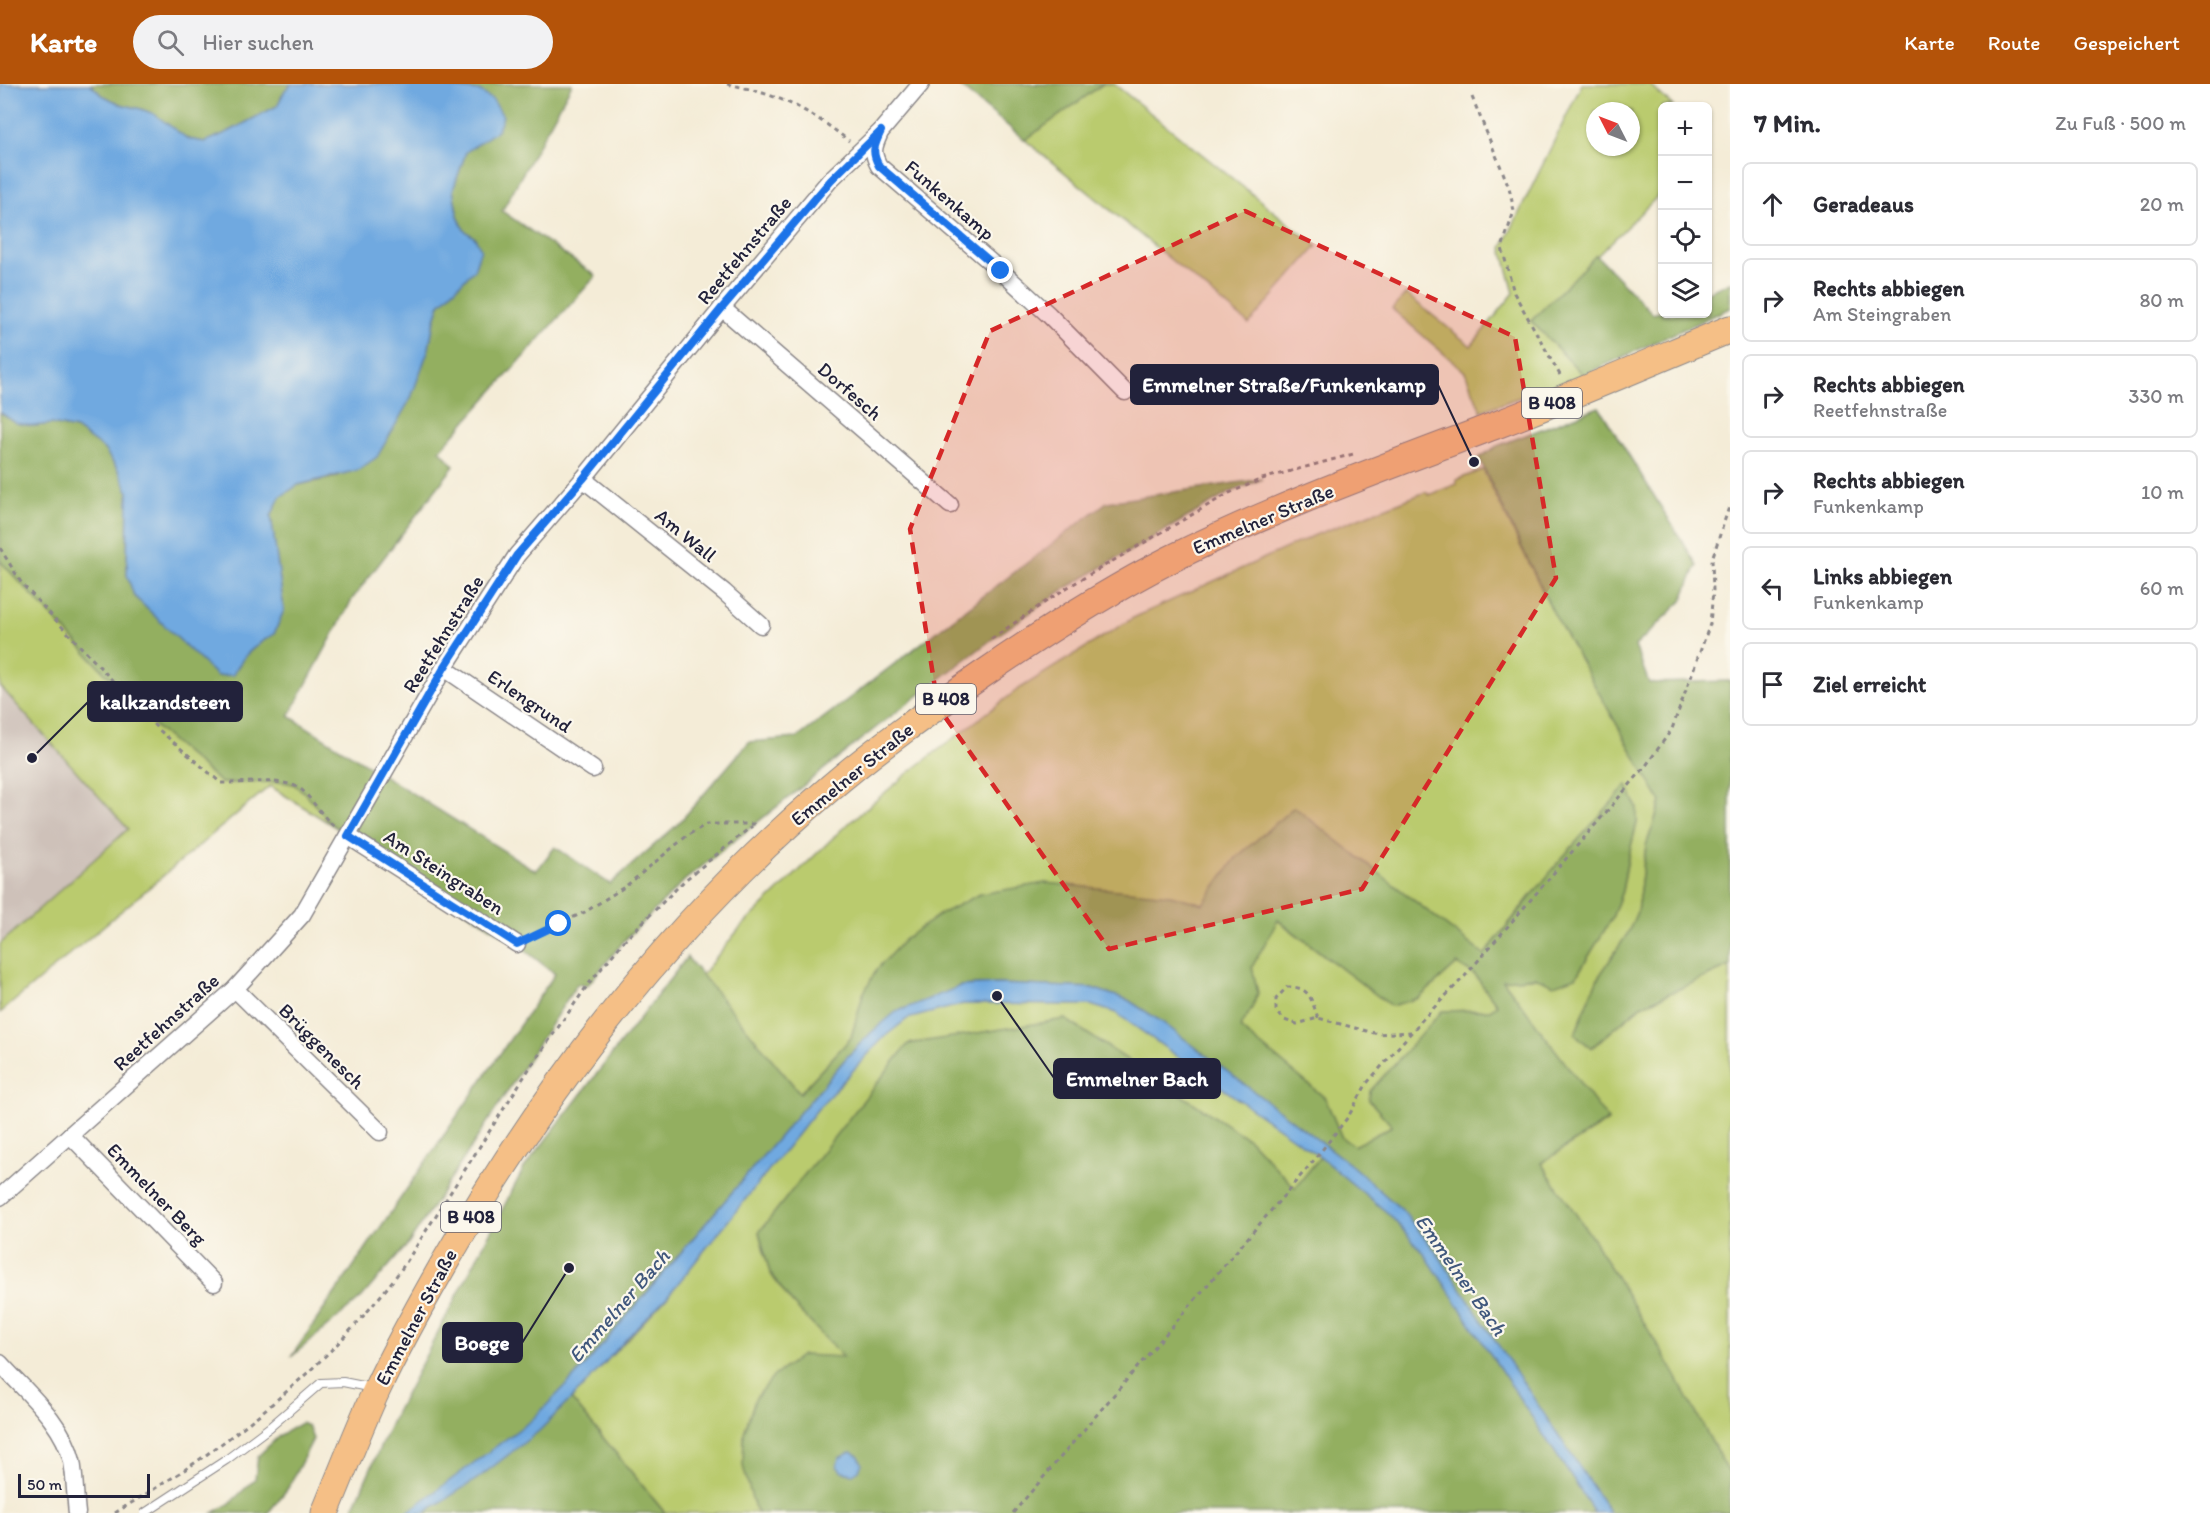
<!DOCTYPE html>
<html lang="de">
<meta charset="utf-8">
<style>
body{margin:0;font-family:Itim,sans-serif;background:#f2f2f3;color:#2b2b33}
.controls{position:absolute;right:18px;top:18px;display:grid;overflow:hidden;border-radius:9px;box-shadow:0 2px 4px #0004}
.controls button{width:54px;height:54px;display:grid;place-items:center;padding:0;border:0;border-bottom:2px solid #e1e1e2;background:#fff;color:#2b2b33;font:30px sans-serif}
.compass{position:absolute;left:1586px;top:18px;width:54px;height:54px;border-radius:50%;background:#fff;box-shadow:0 2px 4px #0004;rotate:312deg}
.scale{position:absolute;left:18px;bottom:15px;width:132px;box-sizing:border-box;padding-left:6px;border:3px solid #22223b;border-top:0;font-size:16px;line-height:21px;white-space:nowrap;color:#22223b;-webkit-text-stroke:4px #fbf7ec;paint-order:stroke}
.stop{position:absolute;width:18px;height:18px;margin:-14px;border:4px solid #1a73e8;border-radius:50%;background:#fff}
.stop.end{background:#1a73e8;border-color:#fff;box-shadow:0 2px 6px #0008}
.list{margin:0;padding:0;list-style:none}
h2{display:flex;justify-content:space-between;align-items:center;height:78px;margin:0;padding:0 24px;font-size:26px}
h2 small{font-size:20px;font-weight:400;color:#7c7c81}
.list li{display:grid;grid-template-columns:39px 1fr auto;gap:18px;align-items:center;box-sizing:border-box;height:84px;margin:0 12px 12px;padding:0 12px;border:2px solid #e1e1e2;border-radius:9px}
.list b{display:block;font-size:22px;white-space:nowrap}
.list p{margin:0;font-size:20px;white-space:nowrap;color:#7c7c81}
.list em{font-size:20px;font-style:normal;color:#7c7c81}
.icon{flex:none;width:33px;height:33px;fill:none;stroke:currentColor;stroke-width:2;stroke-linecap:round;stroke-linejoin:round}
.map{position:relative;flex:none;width:1730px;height:1429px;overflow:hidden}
header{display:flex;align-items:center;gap:36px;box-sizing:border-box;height:84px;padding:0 30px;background:#b45309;color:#fff}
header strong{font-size:28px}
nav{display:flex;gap:33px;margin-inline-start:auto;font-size:21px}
.search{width:420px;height:54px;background:#f2f2f3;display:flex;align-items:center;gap:15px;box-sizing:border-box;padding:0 21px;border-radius:33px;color:#7c7c81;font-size:22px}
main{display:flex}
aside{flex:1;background:#fff}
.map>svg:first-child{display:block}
.industrial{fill:#cec1b9}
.green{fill:#bacb6e;stroke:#6e7654;stroke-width:1.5;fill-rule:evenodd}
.forest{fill:#93af61;stroke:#5a684e;stroke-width:1.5;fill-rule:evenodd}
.water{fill:#70a9e0;stroke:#49668e;stroke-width:1.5}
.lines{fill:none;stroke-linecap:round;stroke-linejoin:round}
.lane-casing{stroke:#8b8789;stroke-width:10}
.street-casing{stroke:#8b8789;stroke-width:19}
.primary-casing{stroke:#8b8789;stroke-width:29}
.path{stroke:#8b8789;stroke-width:3;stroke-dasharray:4.5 4.5;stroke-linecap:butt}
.lane{stroke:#fff;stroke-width:8}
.street{stroke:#fff;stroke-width:16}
.primary{stroke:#f5bf86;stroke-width:27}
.route{stroke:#1a73e8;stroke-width:8}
.marked{fill:#d62828;fill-opacity:0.2;stroke:#d62828;stroke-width:4.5;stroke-dasharray:12 8;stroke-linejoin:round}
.labels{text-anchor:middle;stroke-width:4.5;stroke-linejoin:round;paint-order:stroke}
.shield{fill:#fbf7ec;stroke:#636270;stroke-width:1.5}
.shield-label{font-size:18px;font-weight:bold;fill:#22223b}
.street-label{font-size:20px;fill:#22223b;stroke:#fbf7ec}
.water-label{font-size:21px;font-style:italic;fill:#41587d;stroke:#fbf7ec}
.leader{fill:none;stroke:#22223b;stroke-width:2}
.callout-dot{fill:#22223b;stroke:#fbf7ec;stroke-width:2}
.callout{fill:#22223b;stroke:#22223b;stroke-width:2}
.callout-label{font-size:21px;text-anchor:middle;font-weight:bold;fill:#fff}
</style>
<header>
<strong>Karte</strong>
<div class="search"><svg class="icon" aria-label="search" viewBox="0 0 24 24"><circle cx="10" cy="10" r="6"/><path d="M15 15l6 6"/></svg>Hier suchen</div>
<nav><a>Karte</a><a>Route</a><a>Gespeichert</a></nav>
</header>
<main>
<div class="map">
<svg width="1730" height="1429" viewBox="0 0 1730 1429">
<rect width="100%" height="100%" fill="#fbf7ec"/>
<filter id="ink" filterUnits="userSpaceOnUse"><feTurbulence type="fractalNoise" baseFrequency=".0167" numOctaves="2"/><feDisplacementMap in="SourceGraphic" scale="12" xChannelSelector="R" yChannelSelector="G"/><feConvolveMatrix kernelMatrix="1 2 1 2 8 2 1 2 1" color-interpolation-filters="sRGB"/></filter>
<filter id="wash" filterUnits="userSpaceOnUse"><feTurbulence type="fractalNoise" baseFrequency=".008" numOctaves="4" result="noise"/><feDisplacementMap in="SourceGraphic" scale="24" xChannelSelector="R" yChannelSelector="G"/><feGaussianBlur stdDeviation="1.35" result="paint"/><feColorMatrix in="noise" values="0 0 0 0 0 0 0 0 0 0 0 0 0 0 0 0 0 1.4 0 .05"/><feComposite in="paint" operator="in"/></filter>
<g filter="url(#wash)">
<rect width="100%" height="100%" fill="#f4ecd7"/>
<polygon class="industrial" points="0,602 128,745 0,859"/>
<g class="green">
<polygon points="1103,0 1114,0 1317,162 1249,240 1025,56"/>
<path d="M1582,0h67l24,22h-11v86l-131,129 52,54 -102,36 -16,-39 -73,-63 14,-15 65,52 43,-53 -12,-45zM1595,27h36v36h-36z"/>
<path d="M1483,386l71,144 107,188 -15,44 -9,66 -9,21 -30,45 -23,56 17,14 49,-42 89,-40v509c-59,-109 -120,-210 -189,-312l67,-42 -106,-142 74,-2 36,-59 10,-27 6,-33 9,-35 -106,72 -47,60 -190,-148 -58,51 -33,46 -33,-9 -316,132 -3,11 -51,55 -99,-117 38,-47 102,-99 67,-57 109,-83 116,-72 182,-83 111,-43 3,3 28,-11 -1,-4z"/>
<path d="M0,477l158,168 63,54c17,1 57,-5 72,1 12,5 29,30 39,41l-62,-39 -270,227v-69l128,-115 -128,-143z"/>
<path d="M1277,836l114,86 28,-8 38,-34 18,11 22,30 -7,5 -48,1 -73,89 23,26 -38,20 -12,-8 -17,-40 -86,-70c19,-28 20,-28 13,-61z"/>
<polygon points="963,920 1091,921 1116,929 1320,1073 1295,1104 1249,1055 759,1148 770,1189 792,1219 844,1273 755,1425 759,1429 665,1429 571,1315 667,1213 820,1022 884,953 907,935"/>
</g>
<g class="forest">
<polygon points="90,0 292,0 285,6 277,22 228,48 205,58 188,55 141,25 120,20 102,11"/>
<path d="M426,0h146l-70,127 94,65 -156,174 14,16 -101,132 -64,118 247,155 19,-24 55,37 68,-60 71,-82 48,-4 310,-236 155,-23 -33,14 -166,97 -68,47 -118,90 -192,153 -61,61 -37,45 -10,-2 -168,259 -48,55 -70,59 264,-383 -38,-30 -185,-119 -29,-34 -10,-7 -12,-2 -60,1 -63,-54 -158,-168v-149l16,11 17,3 19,-2 24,5 28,20 15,22 9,20 -1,84 106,100c10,-20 22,-30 41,-41l10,-24 -13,-94 9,-19 18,-12 39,-8 92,-129 4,-22 7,-22 13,-14 22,-52 -11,-8 -7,-17 -4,-23 13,-38 14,-10 -1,-51z"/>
<polygon points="957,0 1103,0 1025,56"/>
<polygon points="1596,171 1653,230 1662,227 1662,230 1708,230 1708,208 1730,198 1730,224 1583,291 1531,237"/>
<polygon points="1599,323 1697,481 1682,517 1635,562 1649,599 1730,597 1730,882 1641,922 1591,964 1575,950 1598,894 1628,849 1637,828 1646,762 1661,718 1554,530 1479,374 1497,362"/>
<path d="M1627,701l10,22v16l-9,35 -6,33 -10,27 -36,59 -22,8 -19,-8 -32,3 105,140 -67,43 54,79 76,125 59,108v38h-120l-208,-303 -51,-45 -189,-143 -34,-22 -36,-12 -93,-4 -39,2 -87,45 -26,26 -265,312 -19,20 102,124h-314l42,-95 131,-250 163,-211 113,136 51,-55 12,-44 14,-25 28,-30 34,-24 41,-21 65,-11 125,12 33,9 33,-46 58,-51 190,148 77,-96zM1278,836l113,86 28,-8 38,-34 18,11 22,30 -7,5 -48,1 -72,80 -1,9 23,26 -38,20 -12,-8 -17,-40 -85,-70 12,-20 6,-15 -6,-26z"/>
<polygon points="1065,935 1249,1055 1295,1104 1320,1073 1389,1130 1426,1172 1595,1429 759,1429 755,1425 743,1382 744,1349 755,1315 774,1292 802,1271 843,1273 792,1219 770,1189 759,1148 908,960"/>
<polygon points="301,1339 308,1342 313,1355 288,1404 268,1429 213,1429 229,1420 255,1395 258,1372 280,1351"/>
</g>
<g class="water">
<path d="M0,0h90l12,11 18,9 21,5 13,5 34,25 17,3 23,-10 49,-26 8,-16 7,-6h134l53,7 14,9 10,16 -5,14 -32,22 -13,38 4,23 7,17 11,8 6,11 -7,21 -34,34 -7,22 -4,22 -18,50 -34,59 -19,13 -60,15 -18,12 -9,19 13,94 -10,24c-19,11 -31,21 -41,41l-16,1 -83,-80 -7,-21 1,-84 -9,-20 -15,-22 -28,-20 -24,-5 -19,2 -17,-3 -16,-11z"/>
<polygon points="999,900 1092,904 1128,916 1162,938 1351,1081 1402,1126 1437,1169 1610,1429 1595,1429 1426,1172 1389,1130 1320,1073 1116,929 1091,921 963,920 907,935 884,953 820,1022 667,1213 628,1253 583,1303 539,1347 477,1395 424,1429 406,1429 533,1335 582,1285 847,973 873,947 896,928 961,902"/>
<polygon points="851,1368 859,1372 862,1380 859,1386 853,1390 842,1388 837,1382 839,1374"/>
</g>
</g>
<g filter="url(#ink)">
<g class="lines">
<defs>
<polyline id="lane" points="145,1429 226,1376 270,1343 321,1299 343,1298 373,1304"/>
<g id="street">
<path d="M879,51c-6,13 -7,18 0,31l122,105 48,44 76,77"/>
<polyline points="722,224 950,421"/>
<polyline points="583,395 724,508 761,541"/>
<polyline points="444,584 593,685"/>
<polyline points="348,752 517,860"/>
<polyline points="235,905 380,1048"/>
<polyline points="70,1051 214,1199"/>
<polyline points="0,1113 235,905 302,831 444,584 517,471 583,395 722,224 830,96 881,47 921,0"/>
<path d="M0,1279c26,29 63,59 72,98 3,17 3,35 5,52"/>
</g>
<path id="primary" d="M325,1429c17,-41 33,-83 52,-124 20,-43 44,-85 68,-127 102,-177 228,-341 385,-474 48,-41 101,-78 153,-114 61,-42 123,-82 188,-115 106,-53 218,-93 328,-135 78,-30 154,-63 231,-95"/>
</defs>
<use href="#lane" class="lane-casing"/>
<use href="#street" class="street-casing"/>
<use href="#primary" class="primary-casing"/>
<g class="path">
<path d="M727,0c50,10 82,25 122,57"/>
<polyline points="1472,13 1509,103 1514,127 1502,164 1514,209 1560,291"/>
<path d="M0,464l22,36 136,145 63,54c22,1 66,-7 82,8 11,11 19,25 31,35"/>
<polyline points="991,555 1063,506 1229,409 1262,395 1357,369"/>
<polyline points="532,852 585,828 626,802 688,751 707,740 755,740"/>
<path d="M1318,934c-7,-19 -8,-32 -31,-31l-11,12v11l8,10 13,4 21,-6 60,16 33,-2"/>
<path d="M115,1429c27,-17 55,-33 81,-51 77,-54 154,-121 209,-198l124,-195 58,-83 37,-45 61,-61 67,-54"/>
<polyline points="1013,1429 1315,1075 1348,1033 1367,999 1422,936 1465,892 1645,683 1672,645 1710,540 1713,507 1712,475 1730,420"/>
</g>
<use href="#lane" class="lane"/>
<use href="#street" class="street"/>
<use href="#primary" class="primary"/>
</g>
</g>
<g class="lines" filter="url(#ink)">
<path class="route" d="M559,840l-42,20 -169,-108 96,-168 73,-113 66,-76 139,-171 109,-128 50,-49c-7,15 -10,21 -2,35l122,105"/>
</g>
<path class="marked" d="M1245,127l270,126 41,241 -194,311 -253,60 -171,-242 -28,-178 80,-198z"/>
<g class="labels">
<g class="shield">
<rect x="1522" y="304" width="60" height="30" rx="4.5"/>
<rect x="916" y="600" width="60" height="30" rx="4.5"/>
<rect x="441" y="1118" width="60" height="30" rx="4.5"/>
</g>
<g class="shield-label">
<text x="1552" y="325">B 408</text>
<text x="946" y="621">B 408</text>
<text x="471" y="1139">B 408</text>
</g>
<g class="street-label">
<text transform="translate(950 116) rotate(41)" y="7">Funkenkamp</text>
<text transform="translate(744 166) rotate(-50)" y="7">Reetfehnstraße</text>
<text transform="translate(850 307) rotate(41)" y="7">Dorfesch</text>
<text transform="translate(1263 435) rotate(-23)" y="7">Emmelner Straße</text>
<text transform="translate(686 451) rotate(39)" y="7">Am Wall</text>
<text transform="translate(443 550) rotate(-58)" y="7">Reetfehnstraße</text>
<text transform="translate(530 617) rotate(34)" y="7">Erlengrund</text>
<text transform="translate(852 690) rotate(-39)" y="7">Emmelner Straße</text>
<text transform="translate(444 788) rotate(33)" y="7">Am Steingraben</text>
<text transform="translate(166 938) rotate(-42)" y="7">Reetfehnstraße</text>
<text transform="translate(322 962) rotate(45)" y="7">Brüggenesch</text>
<text transform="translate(157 1110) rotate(46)" y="7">Emmelner Berg</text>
<text transform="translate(416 1233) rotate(-62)" y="7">Emmelner Straße</text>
</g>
<g class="water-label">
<text transform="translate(1461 1191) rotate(55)" y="7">Emmelner Bach</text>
<text transform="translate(619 1222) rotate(-49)" y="7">Emmelner Bach</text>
</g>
</g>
<path class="leader" d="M1474 378L1438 301M32 674L88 618M997 912L1054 994M569 1184L522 1259"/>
<g class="callout-dot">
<circle cx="1474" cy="378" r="6"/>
<circle cx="32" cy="674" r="6"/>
<circle cx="997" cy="912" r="6"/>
<circle cx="569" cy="1184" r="6"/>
</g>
<g class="callout">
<rect x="1131" y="281" width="307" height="39" rx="6"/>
<rect x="88" y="598" width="154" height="39" rx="6"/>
<rect x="1054" y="975" width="166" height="39" rx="6"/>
<rect x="443" y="1239" width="79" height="39" rx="6"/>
</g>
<g class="callout-label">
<text x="1284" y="308">Emmelner Straße/Funkenkamp</text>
<text x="165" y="625">kalkzandsteen</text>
<text x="1137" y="1002">Emmelner Bach</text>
<text x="482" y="1266">Boege</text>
</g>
</svg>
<div class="controls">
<button>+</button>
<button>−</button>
<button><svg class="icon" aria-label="locate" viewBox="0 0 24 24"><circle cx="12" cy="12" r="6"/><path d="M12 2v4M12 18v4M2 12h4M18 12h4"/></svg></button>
<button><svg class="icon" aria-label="layers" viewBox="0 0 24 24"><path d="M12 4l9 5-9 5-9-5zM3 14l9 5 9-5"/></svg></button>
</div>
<svg class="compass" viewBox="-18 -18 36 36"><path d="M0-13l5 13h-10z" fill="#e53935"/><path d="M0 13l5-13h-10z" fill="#7c7c81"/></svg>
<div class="scale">50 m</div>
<div class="stop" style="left:559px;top:840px"></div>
<div class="stop end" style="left:1001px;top:187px"></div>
</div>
<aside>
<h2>7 Min.<small>Zu Fuß · 500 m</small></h2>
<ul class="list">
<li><svg class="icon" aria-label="ahead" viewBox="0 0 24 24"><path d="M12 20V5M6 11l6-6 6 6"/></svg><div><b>Geradeaus</b></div><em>20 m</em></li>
<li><svg class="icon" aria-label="right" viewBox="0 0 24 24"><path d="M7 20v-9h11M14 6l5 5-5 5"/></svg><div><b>Rechts abbiegen</b><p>Am Steingraben</p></div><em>80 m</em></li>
<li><svg class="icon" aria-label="right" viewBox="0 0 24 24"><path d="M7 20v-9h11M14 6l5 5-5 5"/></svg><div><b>Rechts abbiegen</b><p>Reetfehnstraße</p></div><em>330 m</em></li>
<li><svg class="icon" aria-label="right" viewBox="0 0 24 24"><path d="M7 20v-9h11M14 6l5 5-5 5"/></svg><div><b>Rechts abbiegen</b><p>Funkenkamp</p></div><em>10 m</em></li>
<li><svg class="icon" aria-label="left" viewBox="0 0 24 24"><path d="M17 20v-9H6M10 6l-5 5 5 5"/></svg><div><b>Links abbiegen</b><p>Funkenkamp</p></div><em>60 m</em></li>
<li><svg class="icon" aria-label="arrive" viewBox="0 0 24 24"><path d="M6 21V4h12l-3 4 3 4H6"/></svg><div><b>Ziel erreicht</b></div></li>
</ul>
</aside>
</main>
